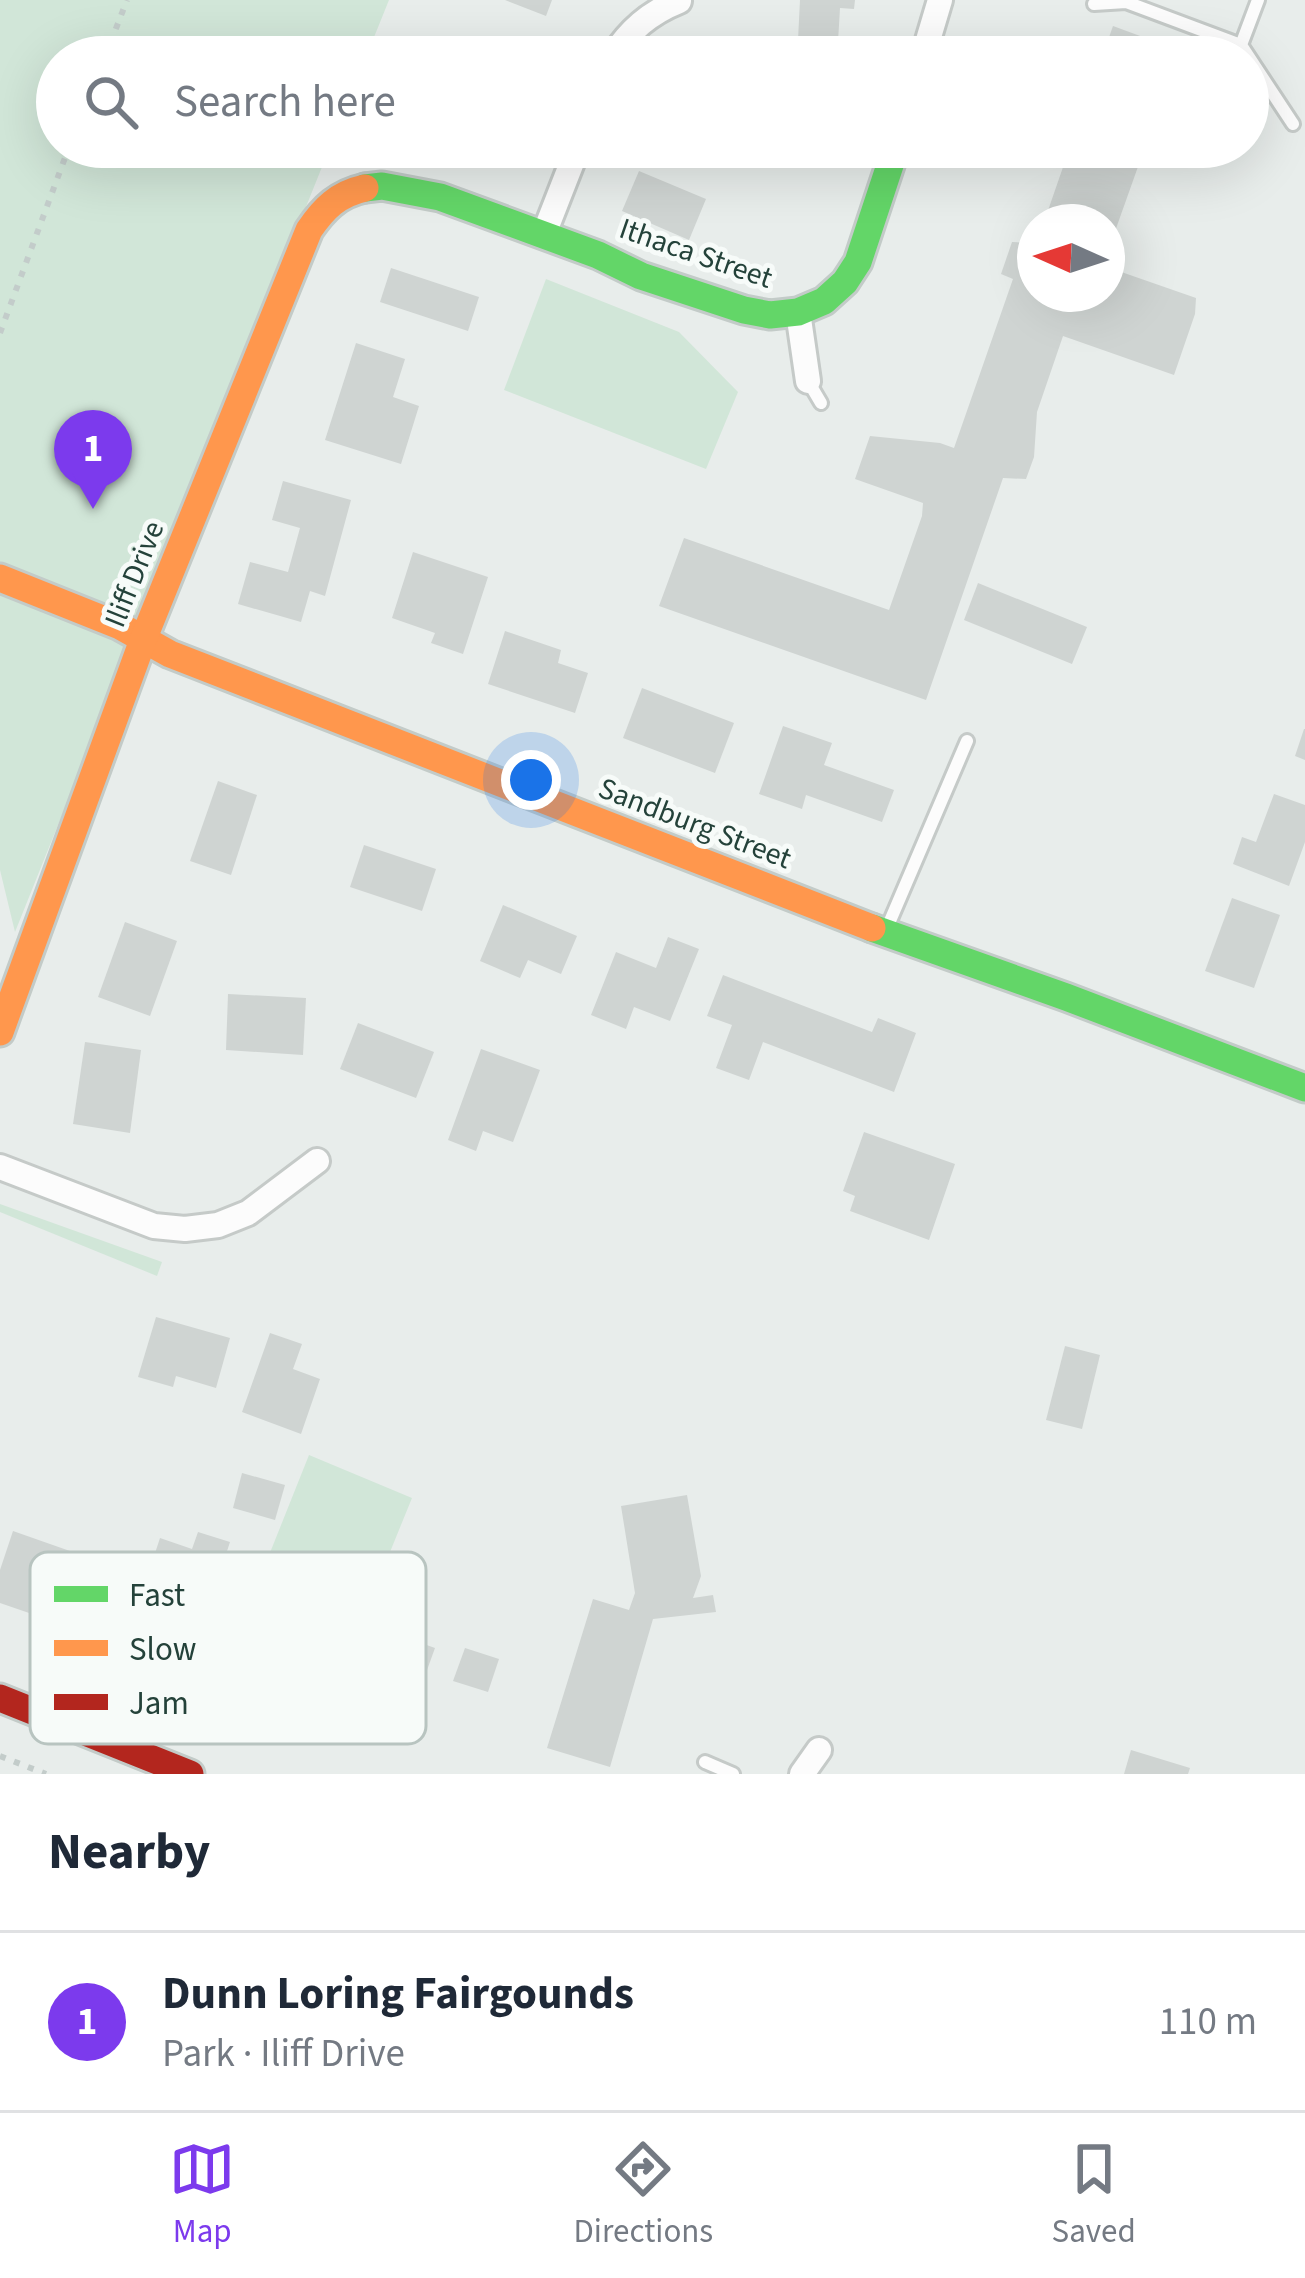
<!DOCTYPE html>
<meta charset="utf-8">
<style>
body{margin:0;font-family:"Source Sans 3",sans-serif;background:#f2f2f3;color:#1f2937}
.compass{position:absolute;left:1017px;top:204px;width:108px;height:108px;border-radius:50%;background:#fff;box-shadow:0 12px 48px #0002;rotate:273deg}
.you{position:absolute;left:531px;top:780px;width:42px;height:42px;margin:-30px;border:9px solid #fff;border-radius:50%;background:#1a73e8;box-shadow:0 0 0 18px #1a73e833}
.badge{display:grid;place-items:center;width:78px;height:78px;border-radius:50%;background:#7c3aed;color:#fff;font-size:39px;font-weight:700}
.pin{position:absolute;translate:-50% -99px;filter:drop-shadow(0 3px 6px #0008)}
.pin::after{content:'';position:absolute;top:63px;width:42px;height:36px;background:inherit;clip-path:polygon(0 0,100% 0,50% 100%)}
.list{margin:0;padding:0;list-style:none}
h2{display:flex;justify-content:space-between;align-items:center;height:156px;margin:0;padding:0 48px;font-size:51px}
h2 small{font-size:39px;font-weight:400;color:#747a83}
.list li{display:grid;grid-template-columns:78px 1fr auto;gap:36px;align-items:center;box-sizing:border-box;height:180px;padding:0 48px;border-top:3px solid #e0e1e3}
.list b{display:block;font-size:45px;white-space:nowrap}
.list p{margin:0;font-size:39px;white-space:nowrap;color:#747a83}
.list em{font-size:39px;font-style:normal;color:#747a83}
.icon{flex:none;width:66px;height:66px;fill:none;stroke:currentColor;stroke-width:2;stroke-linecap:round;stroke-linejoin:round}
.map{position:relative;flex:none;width:1305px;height:1774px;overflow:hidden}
.search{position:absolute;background:#fff;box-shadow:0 12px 48px #0002;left:36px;right:36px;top:36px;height:132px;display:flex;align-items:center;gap:30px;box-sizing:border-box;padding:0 42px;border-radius:66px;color:#747a83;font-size:45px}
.sheet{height:336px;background:#fff}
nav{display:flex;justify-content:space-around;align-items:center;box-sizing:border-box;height:168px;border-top:3px solid #e0e1e3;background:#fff;font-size:33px;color:#747a83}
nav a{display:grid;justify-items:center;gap:6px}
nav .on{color:#7c3aed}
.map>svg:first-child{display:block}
.green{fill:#d1e6d8}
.building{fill:#cfd4d2}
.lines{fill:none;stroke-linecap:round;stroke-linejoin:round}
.lane-casing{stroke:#c5cac8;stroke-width:18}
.street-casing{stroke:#c5cac8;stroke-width:30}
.fast-casing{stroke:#c3cbc8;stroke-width:33}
.slow-casing{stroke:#c3cbc8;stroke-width:33}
.jam-casing{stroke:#c3cbc8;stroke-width:33}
.path{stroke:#c3ccca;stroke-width:6;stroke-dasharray:6 9;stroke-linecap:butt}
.lane{stroke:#fcfcfc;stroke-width:12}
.street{stroke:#fcfcfc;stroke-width:24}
.fast{stroke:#63d668;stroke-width:27}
.slow{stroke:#ff974d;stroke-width:27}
.jam{stroke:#b3261e;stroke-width:27}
.labels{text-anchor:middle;stroke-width:10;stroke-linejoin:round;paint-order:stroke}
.street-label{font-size:30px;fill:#24423a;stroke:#f7fbf9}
.key{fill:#f7fbf9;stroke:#b8c4c0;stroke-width:3}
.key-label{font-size:33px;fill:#24423a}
</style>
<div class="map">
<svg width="1305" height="1774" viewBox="0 0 1305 1774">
<rect width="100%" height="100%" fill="#e8edeb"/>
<g class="green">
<polygon points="0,0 389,0 366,57 57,57 57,147 330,147 15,932 0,870"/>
<polygon points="546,279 679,332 738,392 706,469 504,390"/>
<polygon points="0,1204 162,1262 157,1276 0,1212"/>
<polygon points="309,1455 412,1498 346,1660 345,1722 222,1673"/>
</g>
<g class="building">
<polygon points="505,0 552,0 546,16"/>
<polygon points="800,0 855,0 854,9 840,8 838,42 798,40"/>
<polygon points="1113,26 1181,51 1178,57 1102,57"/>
<polygon points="753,147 792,147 772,167"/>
<polygon points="1070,147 1145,147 1108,251 1107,222 1044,222"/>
<polygon points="639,171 706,199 689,240 622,211"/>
<polygon points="1012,242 1035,243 1035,294 1107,294 1107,267 1196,298 1195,314 1174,375 1063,336 1037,412 1034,457 1026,479 1003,478 926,700 659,606 684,538 889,610 922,516 923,503 855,479 870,436 940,443 954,448 1013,279 1001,274"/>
<polygon points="391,268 479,297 468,331 380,302"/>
<polygon points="356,343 405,359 393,397 419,406 401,464 325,440"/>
<polygon points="283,481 351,500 325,596 310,591 301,622 238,604 250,562 288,572 300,528 272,520"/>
<polygon points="413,552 488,577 463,654 431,643 435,633 392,618"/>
<polygon points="978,583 1087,627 1072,664 964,620"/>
<polygon points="505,631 561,650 558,663 588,673 575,713 488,684"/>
<polygon points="642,688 734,723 715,773 623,738"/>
<polygon points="783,726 832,743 824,765 894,790 882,822 806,795 802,809 759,794"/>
<polygon points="1304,729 1305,729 1305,760 1295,756"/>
<polygon points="218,781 257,795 231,875 190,861"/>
<polygon points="1274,794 1305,805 1305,842 1289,886 1233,864 1242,837 1256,842"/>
<polygon points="364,845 436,869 422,911 350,887"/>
<polygon points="1232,898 1280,915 1254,988 1205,971"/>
<polygon points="503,905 577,936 561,974 528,960 520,978 480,961"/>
<polygon points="125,922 177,941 150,1016 98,997"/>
<polygon points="668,937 699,949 670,1021 634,1007 626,1029 591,1015 616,952 656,968"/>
<polygon points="723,975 872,1032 878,1018 916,1033 894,1092 763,1042 749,1080 716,1068 732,1025 707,1016"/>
<polygon points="228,994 306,998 303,1055 226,1050"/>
<polygon points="358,1023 434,1052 416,1098 340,1069"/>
<polygon points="85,1042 141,1050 130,1133 73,1124"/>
<polygon points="481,1049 540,1070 513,1142 483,1131 476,1151 448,1140"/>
<polygon points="864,1132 955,1164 929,1240 850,1211 855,1196 843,1191"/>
<polygon points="156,1317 230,1338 216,1388 176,1376 173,1387 138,1377"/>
<polygon points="270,1333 302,1344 293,1369 320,1379 301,1434 242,1412"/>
<polygon points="1065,1346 1100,1355 1082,1429 1046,1420"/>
<polygon points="242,1473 285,1485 275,1520 233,1508"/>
<polygon points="687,1495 701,1576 693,1598 713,1595 716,1612 653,1619 610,1767 547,1748 593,1599 629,1610 635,1593 621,1506"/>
<polygon points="13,1531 87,1557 64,1625 0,1603 0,1570"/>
<polygon points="198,1532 230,1542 200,1633 165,1622 163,1629 133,1620 160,1538 192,1549"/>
<polygon points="373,1626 435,1648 418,1695 357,1674"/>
<polygon points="465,1648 499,1659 488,1692 453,1681"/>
<polygon points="1131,1750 1190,1768 1188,1774 1124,1774"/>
</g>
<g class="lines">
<defs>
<g id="lane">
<polyline points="1258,0 1241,45 1293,124"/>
<polyline points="1094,4 1126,2 1241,45"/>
<polyline points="927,46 954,57"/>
<polyline points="808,381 821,403"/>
<polyline points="887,928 967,741"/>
<polyline points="705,1762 733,1774"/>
</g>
<g id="street">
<path d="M612,57c18,-27 37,-44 67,-56"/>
<polyline points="923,57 940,0"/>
<polyline points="544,234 578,147"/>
<polyline points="798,312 808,381"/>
<polyline points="0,1167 154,1226 185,1229 218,1225 248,1213 317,1161"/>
<polyline points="802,1774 819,1750"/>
</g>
<g id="fast">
<polyline points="365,188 382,186 440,197 598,255 641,276 744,310 770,315 798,312 824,301 845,282 858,262 896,147"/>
<polyline points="872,928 1066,997 1305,1088"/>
</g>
<g id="slow">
<polyline points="0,578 120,626 170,654 872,928"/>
<path d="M0,1032l143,-392 166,-410c15,-22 29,-36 56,-42"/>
</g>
<polyline id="jam" points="0,1698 190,1774"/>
</defs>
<use href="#lane" class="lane-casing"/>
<use href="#street" class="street-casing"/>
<use href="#fast" class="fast-casing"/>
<use href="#slow" class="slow-casing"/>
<use href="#jam" class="jam-casing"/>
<g class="path">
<polyline points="105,57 127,0"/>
<polyline points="0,333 69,147"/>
<polyline points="0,1756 46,1774"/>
</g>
<use href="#lane" class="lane"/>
<use href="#street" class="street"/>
<use href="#fast" class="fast"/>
<use href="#slow" class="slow"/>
<use href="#jam" class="jam"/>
</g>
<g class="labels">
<g class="street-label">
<text transform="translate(696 253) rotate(19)" y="10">Ithaca Street</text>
<text transform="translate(134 574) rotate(-68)" y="10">Iliff Drive</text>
<text transform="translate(695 823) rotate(21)" y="10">Sandburg Street</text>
</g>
</g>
<rect x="30" y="1552" width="396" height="192" rx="18" class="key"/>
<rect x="54" y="1586" width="54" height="16" fill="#63d668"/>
<rect x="54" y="1640" width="54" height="16" fill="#ff974d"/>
<rect x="54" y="1694" width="54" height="16" fill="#b3261e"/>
<g class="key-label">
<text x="129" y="1606">Fast</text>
<text x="129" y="1660">Slow</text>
<text x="129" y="1714">Jam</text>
</g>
</svg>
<svg class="compass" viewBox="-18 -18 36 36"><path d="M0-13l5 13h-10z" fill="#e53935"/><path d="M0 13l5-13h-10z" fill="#747a83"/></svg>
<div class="you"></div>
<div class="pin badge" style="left:93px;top:509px">1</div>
<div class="search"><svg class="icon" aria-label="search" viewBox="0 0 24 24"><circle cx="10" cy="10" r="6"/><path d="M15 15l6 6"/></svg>Search here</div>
</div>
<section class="sheet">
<h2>Nearby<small></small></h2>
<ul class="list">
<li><span class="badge">1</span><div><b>Dunn Loring Fairgounds</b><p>Park · Iliff Drive</p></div><em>110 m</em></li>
</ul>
</section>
<nav>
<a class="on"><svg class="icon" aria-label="map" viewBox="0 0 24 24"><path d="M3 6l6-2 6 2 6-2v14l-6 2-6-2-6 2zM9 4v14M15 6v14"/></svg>Map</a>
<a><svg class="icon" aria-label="directions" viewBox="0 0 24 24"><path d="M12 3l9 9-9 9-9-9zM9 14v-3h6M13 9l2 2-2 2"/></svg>Directions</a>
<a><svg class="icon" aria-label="saved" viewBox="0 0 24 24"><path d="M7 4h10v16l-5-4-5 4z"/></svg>Saved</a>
</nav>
